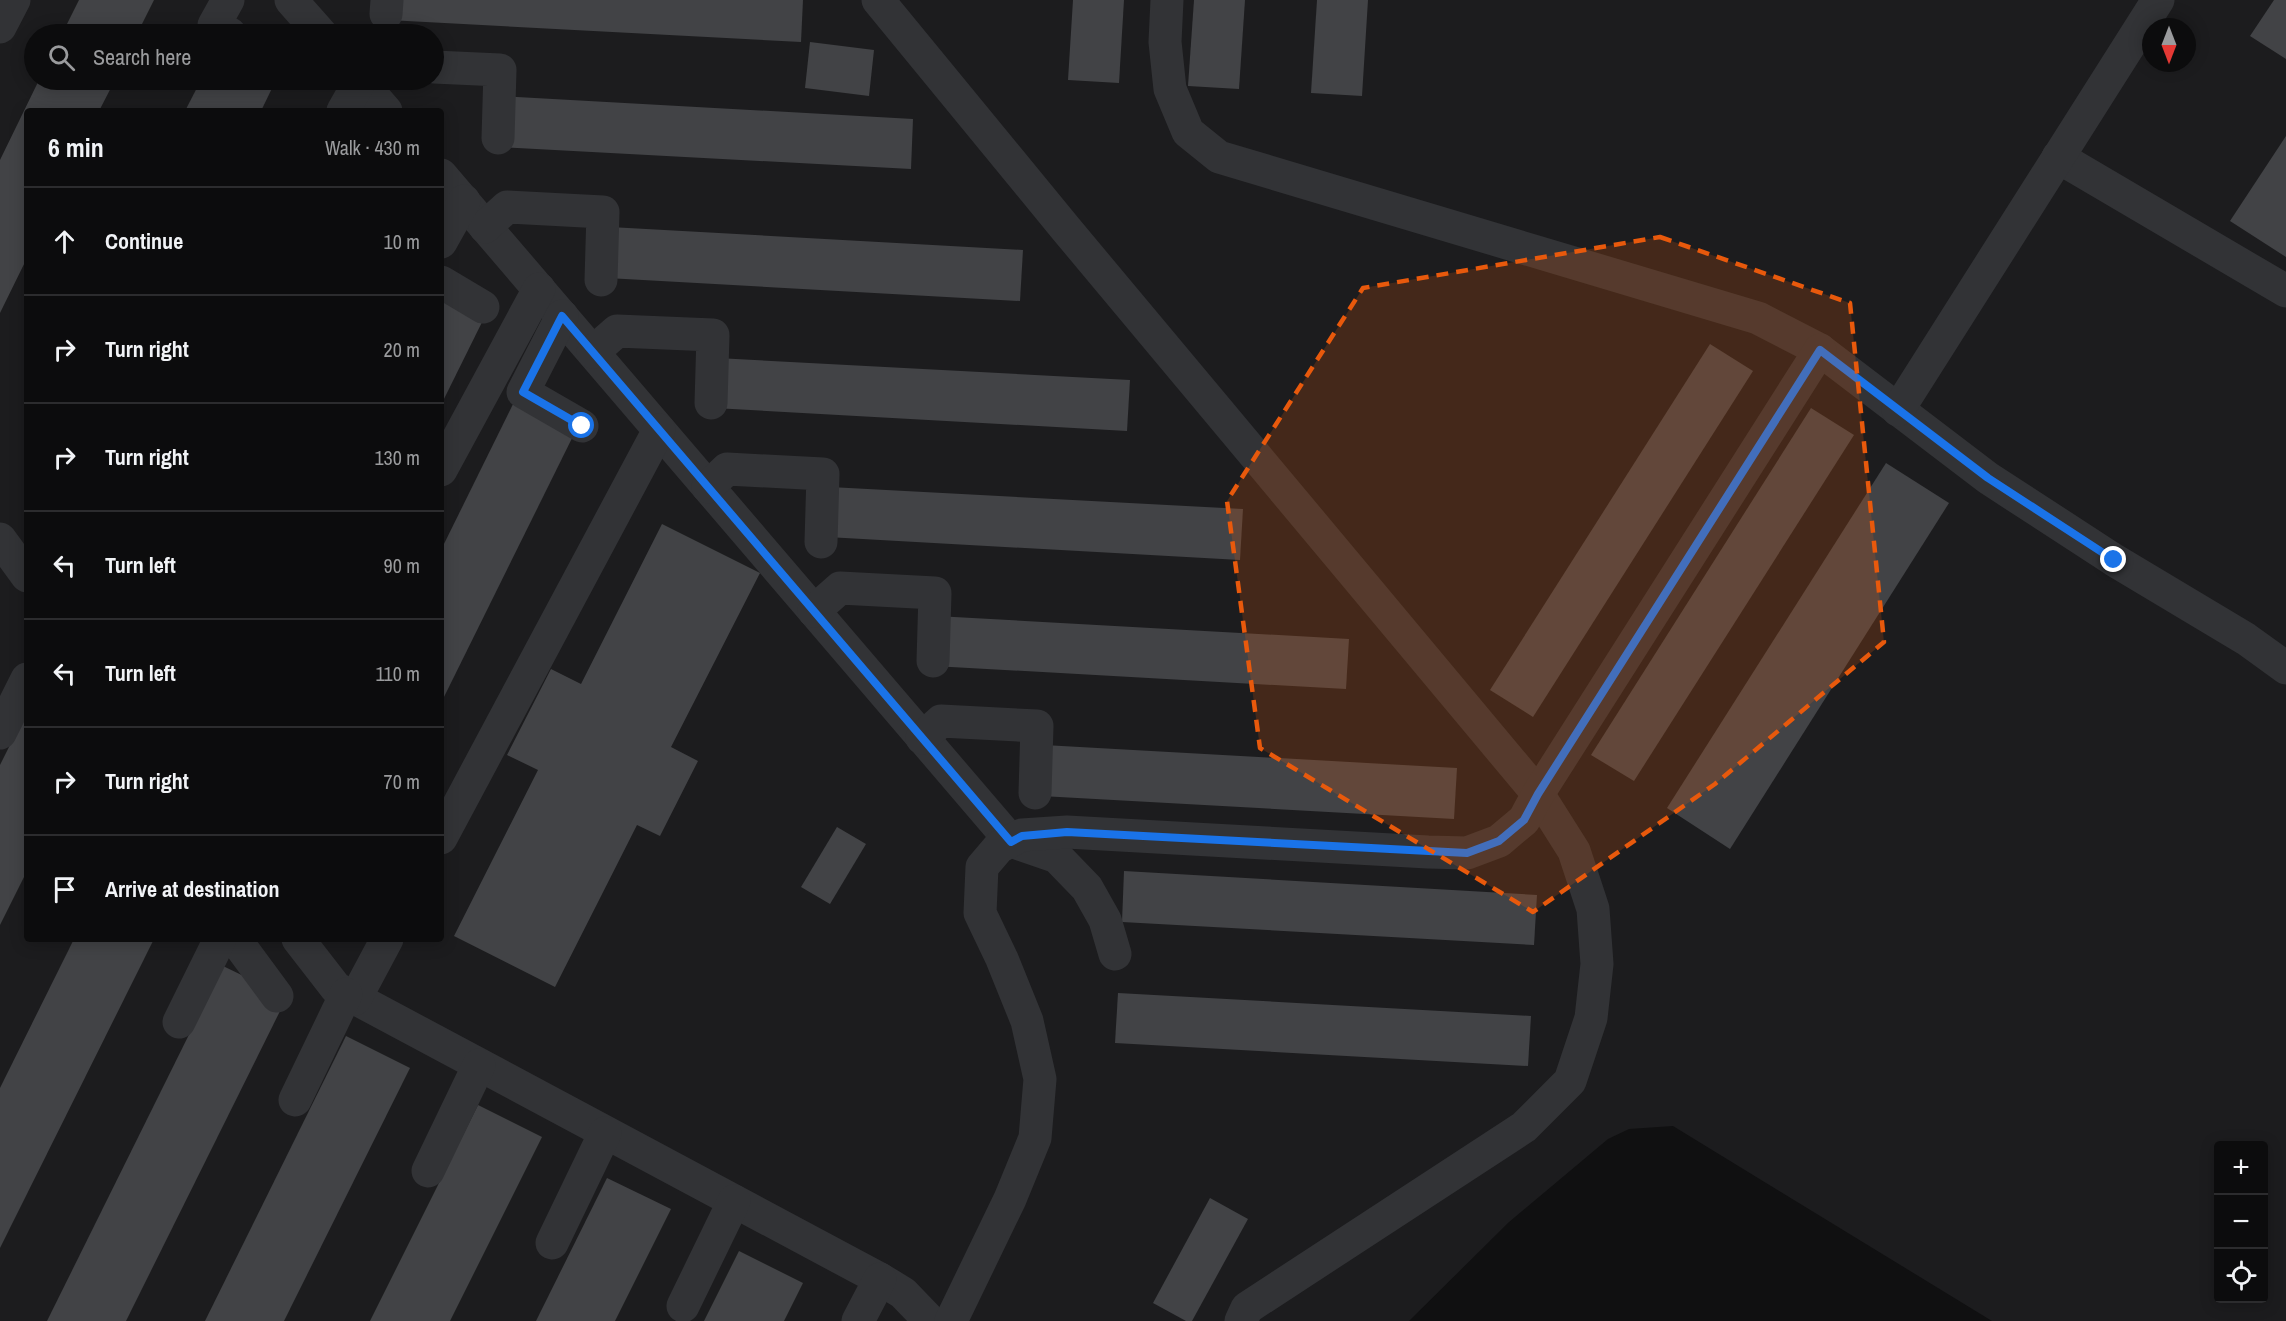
<!DOCTYPE html>
<meta charset="utf-8">
<style>
body{margin:0;font-family:"Archivo Narrow",sans-serif;background:#1a1a1b;color:#f1f3f6}
.controls{position:absolute;right:18px;bottom:18px;display:grid;overflow:hidden;border-radius:6px;box-shadow:0 3px 15px #0003}
.controls button{width:54px;height:54px;display:grid;place-items:center;padding:0;border:0;border-bottom:2px solid #2c2c2e;background:#0c0c0d;color:#f1f3f6;font:30px sans-serif}
.compass{position:absolute;left:2142px;top:18px;width:54px;height:54px;border-radius:50%;background:#0c0c0d;box-shadow:0 3px 15px #0003;rotate:180deg}
.stop{position:absolute;width:18px;height:18px;margin:-14px;border:4px solid #1a73e8;border-radius:50%;background:#fff}
.stop.end{background:#1a73e8;border-color:#fff;box-shadow:0 2px 6px #0008}
.list{margin:0;padding:0;list-style:none}
h2{display:flex;justify-content:space-between;align-items:center;height:78px;margin:0;padding:0 24px;font-size:26px}
h2 small{font-size:20px;font-weight:400;color:#9a9b9d}
.list li{display:grid;grid-template-columns:39px 1fr auto;gap:18px;align-items:center;box-sizing:border-box;height:108px;padding:0 24px;border-top:2px solid #2c2c2e}
.list b{display:block;font-size:22px;white-space:nowrap}
.list em{font-size:20px;font-style:normal;color:#9a9b9d}
.icon{flex:none;width:33px;height:33px;fill:none;stroke:currentColor;stroke-width:2;stroke-linecap:round;stroke-linejoin:round}
.map{position:relative;flex:none;width:2286px;height:1321px;overflow:hidden}
.search{position:absolute;background:#0c0c0d;box-shadow:0 3px 15px #0003;left:24px;top:24px;width:420px;height:66px;display:flex;align-items:center;gap:15px;box-sizing:border-box;padding:0 21px;border-radius:33px;color:#9a9b9d;font-size:22px}
.panel{position:absolute;background:#0c0c0d;box-shadow:0 3px 15px #0003;left:24px;top:108px;width:420px;height:834px;border-radius:6px}
.map>svg:first-child{display:block}
.built{fill:#1c1c1e;fill-rule:evenodd}
.building{fill:#424346}
.lines{fill:none;stroke-linecap:round;stroke-linejoin:round}
.minor{stroke:#323336;stroke-width:33}
.route{stroke:#1a73e8;stroke-width:8}
.marked{fill:#e8590c;fill-opacity:0.2;stroke:#e8590c;stroke-width:4.5;stroke-dasharray:12 8;stroke-linejoin:round}
</style>
<div class="map">
<svg width="2286" height="1321" viewBox="0 0 2286 1321">
<rect width="100%" height="100%" fill="#101011"/>
<path class="built" d="M0,0h2286v1321h-294l-319,-195 -44,3 -21,10 -99,83 -100,99h-1409zM2151,27h36v36h-36zM34,34h400v46h-400zM27,111h414v828h-414zM2218,1146h46v152h-46z"/>
<g class="building">
<polygon points="79,0 154,0 137,34 62,34"/>
<polygon points="389,0 803,0 801,42 388,20"/>
<polygon points="1073,0 1124,0 1119,83 1068,80"/>
<polygon points="1194,0 1245,0 1239,89 1188,86"/>
<polygon points="1317,0 1368,0 1362,96 1311,93"/>
<polygon points="2274,0 2286,0 2286,59 2250,36"/>
<polygon points="810,42 874,50 869,96 805,88"/>
<polygon points="39,80 115,80 99,111 27,111 27,258 0,313 0,160"/>
<polygon points="201,80 276,80 261,111 185,111"/>
<polygon points="501,96 913,119 911,169 498,147"/>
<polygon points="2286,136 2286,257 2230,221"/>
<polygon points="610,227 1023,250 1020,301 607,278"/>
<polygon points="441,283 490,306 441,405"/>
<polygon points="1710,344 1753,371 1533,717 1490,690"/>
<polygon points="717,358 1130,380 1127,431 714,408"/>
<polygon points="522,386 583,416 441,703 441,550"/>
<polygon points="1811,408 1854,435 1634,781 1591,755"/>
<polygon points="1886,463 1949,503 1730,849 1667,808"/>
<polygon points="830,487 1243,509 1240,560 827,537"/>
<polygon points="662,524 760,573 671,747 698,761 660,836 637,825 555,987 454,936 538,770 507,755 551,669 581,684"/>
<polygon points="936,616 1349,639 1346,689 933,666"/>
<polygon points="27,711 27,871 0,925 0,765"/>
<polygon points="1044,745 1457,768 1454,819 1041,796"/>
<polygon points="837,827 866,844 830,904 801,887"/>
<polygon points="1124,871 1537,895 1534,945 1122,922"/>
<polygon points="74,939 154,939 0,1248 0,1088"/>
<polygon points="223,966 287,997 126,1321 47,1321"/>
<polygon points="1118,993 1531,1016 1528,1066 1115,1043"/>
<polygon points="346,1036 410,1068 284,1321 205,1321"/>
<polygon points="478,1105 542,1137 450,1321 370,1321"/>
<polygon points="607,1178 671,1209 615,1321 536,1321"/>
<polygon points="1210,1198 1248,1219 1192,1321 1186,1321 1153,1303"/>
<polygon points="739,1251 803,1283 784,1321 704,1321"/>
</g>
<g class="lines">
<g class="minor">
<polyline points="228,0 214,25 230,34"/>
<polyline points="291,0 321,34"/>
<polyline points="878,0 1066,229 1538,794 1574,851 1593,909 1597,964 1591,1018 1570,1081 1524,1127 1247,1308 1241,1321"/>
<polyline points="1167,0 1165,42 1170,89 1188,132 1219,157 1758,318 1820,350 1988,478 2114,560 2246,639 2286,668"/>
<polyline points="386,14 387,0"/>
<polyline points="0,27 14,0"/>
<polyline points="434,67 500,70 498,138"/>
<polyline points="359,80 386,111"/>
<polyline points="343,111 360,81"/>
<polyline points="2058,157 2286,291"/>
<polyline points="441,175 1011,841 1057,857 1087,888 1105,920 1115,954"/>
<polyline points="485,227 507,207 603,212 601,280"/>
<polyline points="441,242 464,201"/>
<polyline points="441,282 483,307"/>
<polyline points="562,316 523,392 582,426"/>
<polyline points="593,352 617,331 713,335 711,403"/>
<polyline points="1898,410 2158,0"/>
<polyline points="441,470 539,289"/>
<polyline points="708,487 727,469 823,474 821,542"/>
<polyline points="0,539 27,576"/>
<polyline points="814,611 840,588 935,593 933,661"/>
<polyline points="0,733 27,679"/>
<polyline points="922,738 941,721 1037,726 1035,793"/>
<polyline points="441,838 659,430"/>
<polyline points="235,939 277,996"/>
<polyline points="298,939 336,988 880,1279 903,1293 930,1321"/>
<polyline points="355,999 387,939"/>
<polyline points="179,1022 220,939"/>
<polyline points="295,1100 346,994"/>
<polyline points="428,1171 479,1065"/>
<polyline points="552,1243 605,1133"/>
<polyline points="683,1306 734,1201"/>
<polyline points="858,1321 880,1279"/>
<polyline points="951,1321 1010,1199 1035,1138 1040,1079 1027,1021 1002,959 980,913 982,867 999,847 1022,835 1067,832 1428,852 1467,853 1499,841 1524,820 1538,794 1820,350"/>
</g>
</g>
<g class="lines">
<polyline class="route" points="582,426 523,392 562,316 1011,842 1022,836 1067,832 1467,853 1499,841 1524,820 1538,794 1820,350 1988,478 2114,560"/>
</g>
<path class="marked" d="M1660,237l190,66 34,339 -169,142 -182,128 -273,-164 -33,-247 136,-213z"/>
</svg>
<div class="controls">
<button>+</button>
<button>−</button>
<button><svg class="icon" aria-label="locate" viewBox="0 0 24 24"><circle cx="12" cy="12" r="6"/><path d="M12 2v4M12 18v4M2 12h4M18 12h4"/></svg></button>
</div>
<svg class="compass" viewBox="-18 -18 36 36"><path d="M0-13l5 13h-10z" fill="#e53935"/><path d="M0 13l5-13h-10z" fill="#9a9b9d"/></svg>
<div class="stop" style="left:582px;top:426px"></div>
<div class="stop end" style="left:2114px;top:560px"></div>
<div class="search"><svg class="icon" aria-label="search" viewBox="0 0 24 24"><circle cx="10" cy="10" r="6"/><path d="M15 15l6 6"/></svg>Search here</div>
<section class="panel">
<h2>6 min<small>Walk · 430 m</small></h2>
<ul class="list">
<li><svg class="icon" aria-label="ahead" viewBox="0 0 24 24"><path d="M12 20V5M6 11l6-6 6 6"/></svg><div><b>Continue</b></div><em>10 m</em></li>
<li><svg class="icon" aria-label="right" viewBox="0 0 24 24"><path d="M7 20v-9h11M14 6l5 5-5 5"/></svg><div><b>Turn right</b></div><em>20 m</em></li>
<li><svg class="icon" aria-label="right" viewBox="0 0 24 24"><path d="M7 20v-9h11M14 6l5 5-5 5"/></svg><div><b>Turn right</b></div><em>130 m</em></li>
<li><svg class="icon" aria-label="left" viewBox="0 0 24 24"><path d="M17 20v-9H6M10 6l-5 5 5 5"/></svg><div><b>Turn left</b></div><em>90 m</em></li>
<li><svg class="icon" aria-label="left" viewBox="0 0 24 24"><path d="M17 20v-9H6M10 6l-5 5 5 5"/></svg><div><b>Turn left</b></div><em>110 m</em></li>
<li><svg class="icon" aria-label="right" viewBox="0 0 24 24"><path d="M7 20v-9h11M14 6l5 5-5 5"/></svg><div><b>Turn right</b></div><em>70 m</em></li>
<li><svg class="icon" aria-label="arrive" viewBox="0 0 24 24"><path d="M6 21V4h12l-3 4 3 4H6"/></svg><div><b>Arrive at destination</b></div></li>
</ul>
</section>
</div>
